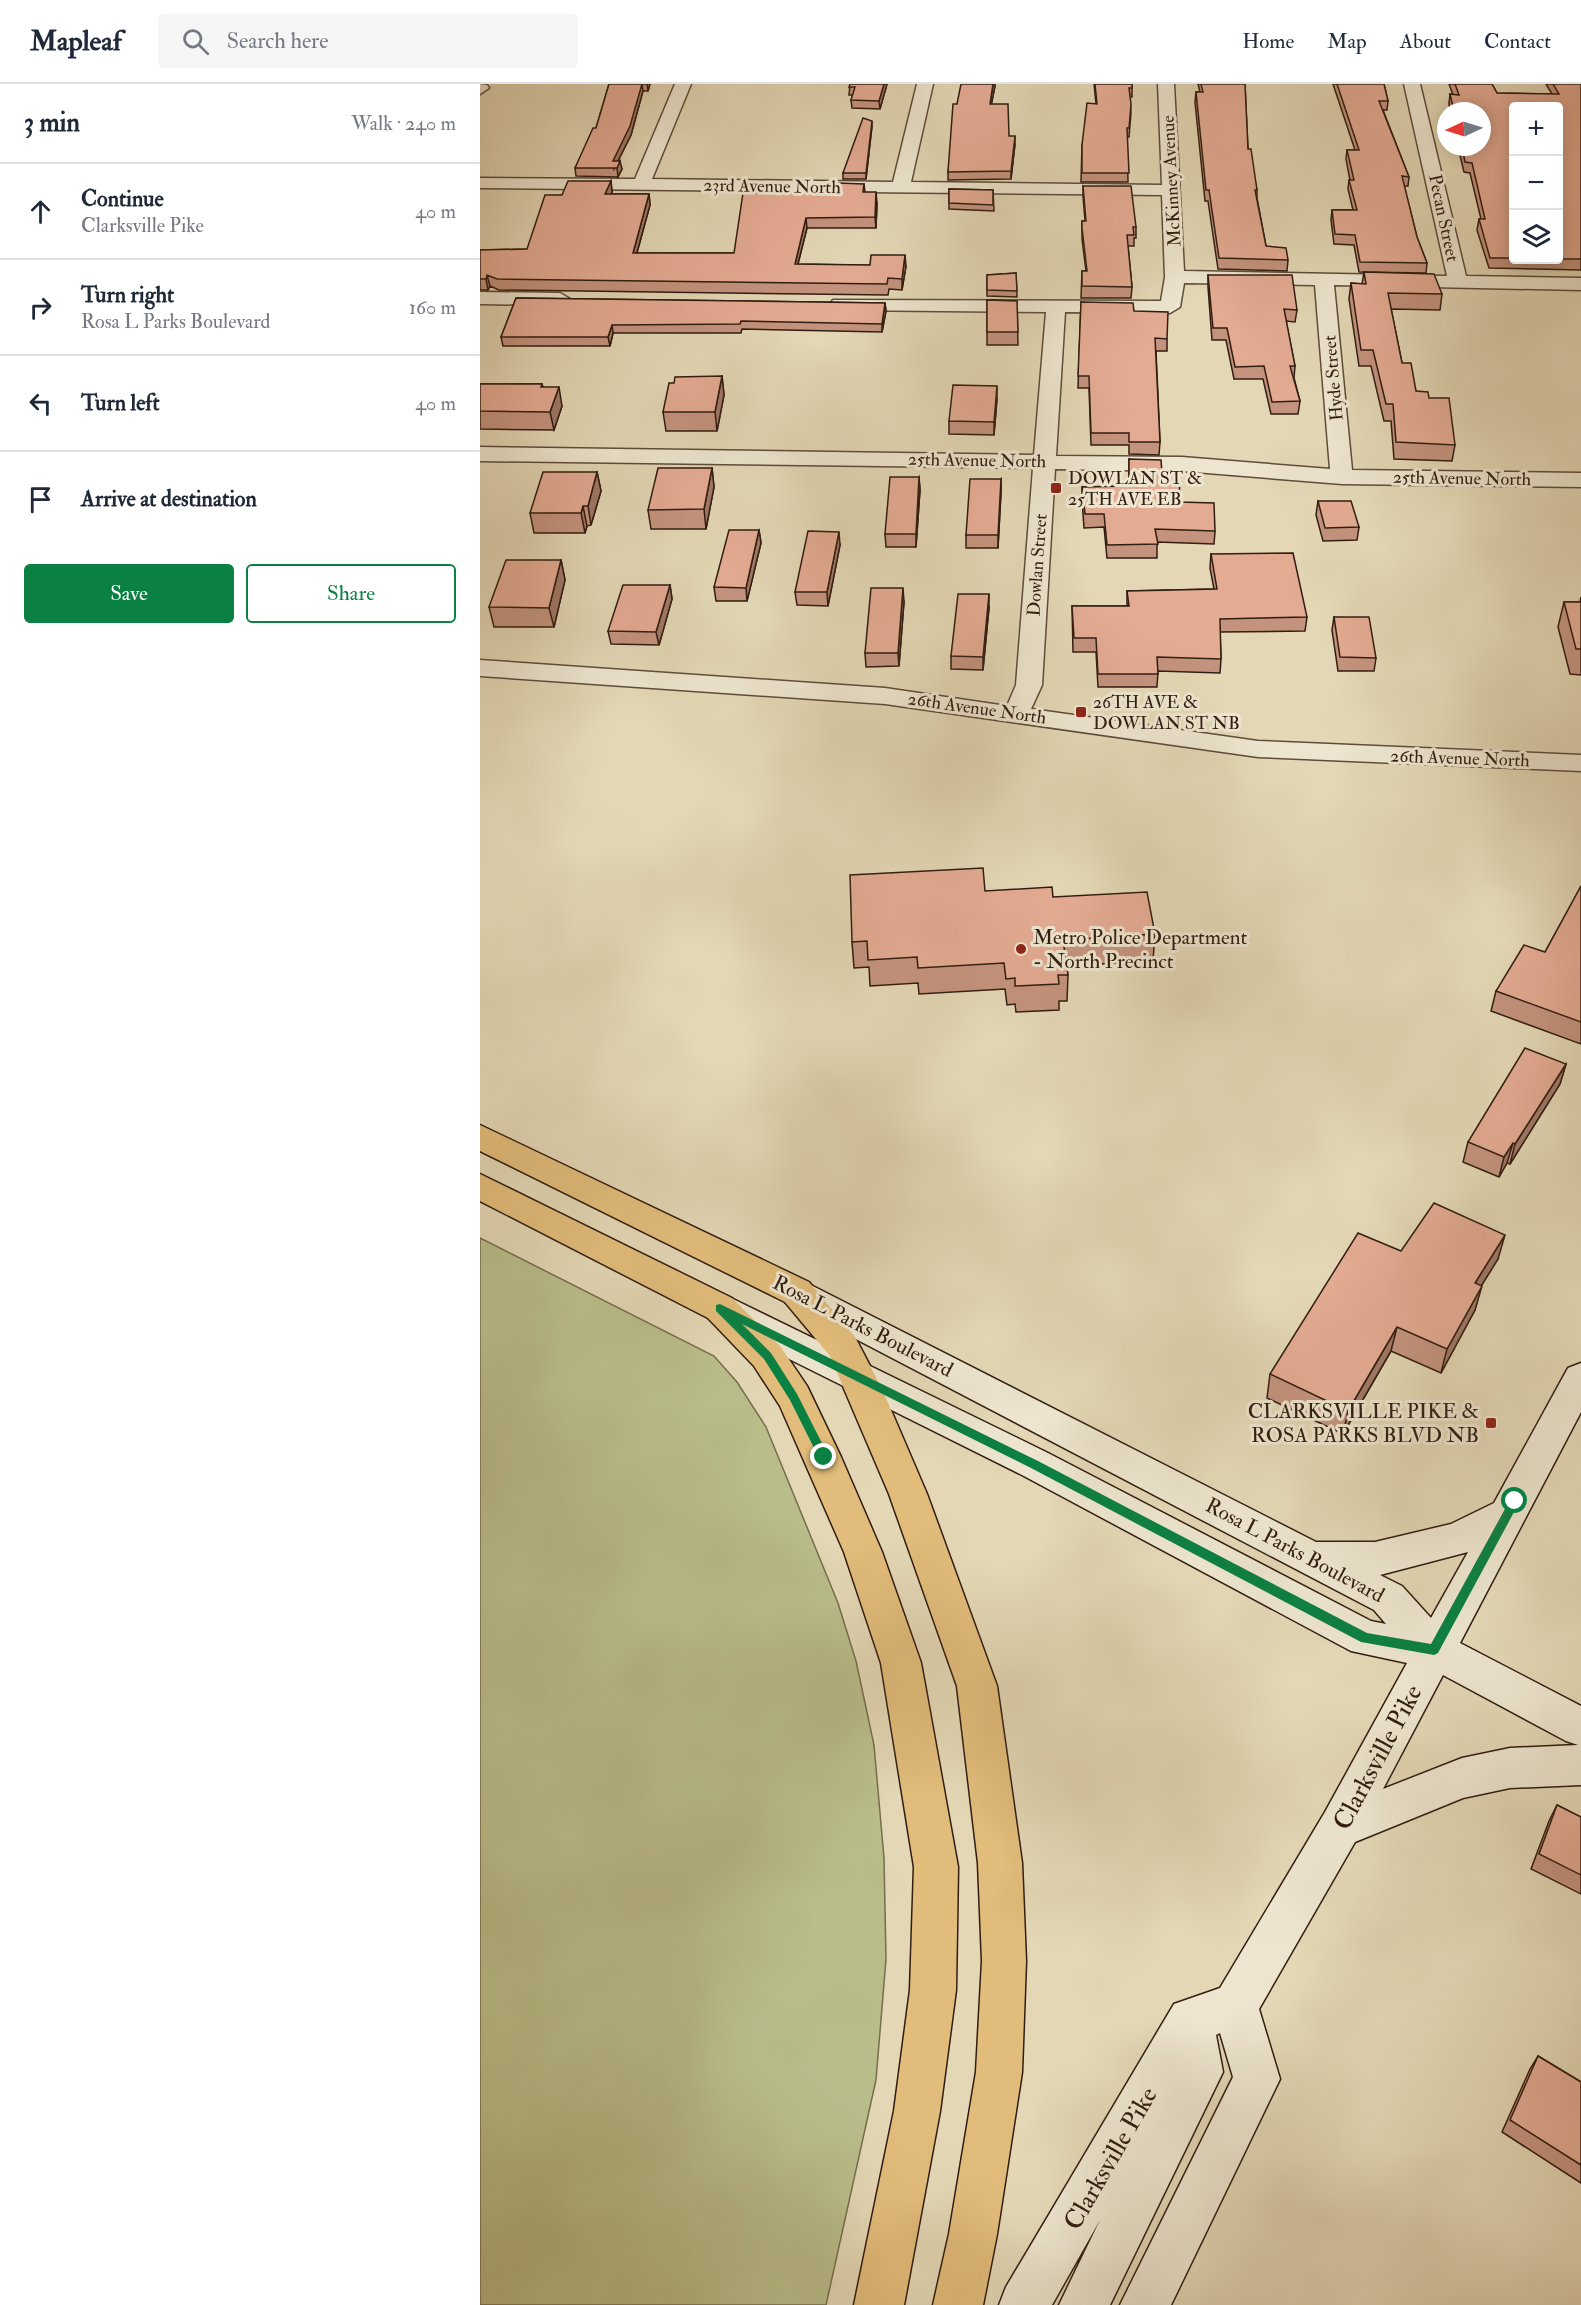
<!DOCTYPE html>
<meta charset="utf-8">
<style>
body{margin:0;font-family:"IM FELL Double Pica",serif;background:#f6f6f7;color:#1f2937}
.controls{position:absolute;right:18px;top:18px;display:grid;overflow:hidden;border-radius:6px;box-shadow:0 3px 15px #0003}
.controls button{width:54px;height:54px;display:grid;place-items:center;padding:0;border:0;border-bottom:2px solid #e0e1e3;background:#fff;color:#1f2937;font:30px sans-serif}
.compass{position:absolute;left:957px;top:18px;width:54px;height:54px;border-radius:50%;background:#fff;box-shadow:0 3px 15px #0003;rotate:266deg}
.stop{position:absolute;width:18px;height:18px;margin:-14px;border:4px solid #0b8043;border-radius:50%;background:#fff}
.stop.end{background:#0b8043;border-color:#fff;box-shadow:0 2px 6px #0008}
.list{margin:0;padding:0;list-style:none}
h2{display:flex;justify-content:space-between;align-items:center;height:78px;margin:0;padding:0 24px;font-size:26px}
h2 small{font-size:20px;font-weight:400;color:#747a83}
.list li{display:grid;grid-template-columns:39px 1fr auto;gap:18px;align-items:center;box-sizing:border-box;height:96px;padding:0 24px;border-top:2px solid #e0e1e3}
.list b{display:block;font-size:22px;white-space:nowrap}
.list p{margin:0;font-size:20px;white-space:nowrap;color:#747a83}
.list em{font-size:20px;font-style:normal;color:#747a83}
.actions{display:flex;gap:12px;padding:18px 24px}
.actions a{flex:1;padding:14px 0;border:2px solid #0b8043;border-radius:6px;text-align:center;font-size:21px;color:#0b8043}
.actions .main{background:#0b8043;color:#fff}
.icon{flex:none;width:33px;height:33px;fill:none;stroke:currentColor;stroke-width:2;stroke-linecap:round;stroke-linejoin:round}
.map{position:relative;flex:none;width:1101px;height:2221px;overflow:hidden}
header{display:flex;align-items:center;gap:36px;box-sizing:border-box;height:84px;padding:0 30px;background:#fff;border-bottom:2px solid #e0e1e3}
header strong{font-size:28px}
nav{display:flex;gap:33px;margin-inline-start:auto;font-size:21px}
.search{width:420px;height:54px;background:#f6f6f7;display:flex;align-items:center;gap:15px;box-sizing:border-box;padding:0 21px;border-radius:6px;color:#747a83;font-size:22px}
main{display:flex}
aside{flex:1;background:#fff}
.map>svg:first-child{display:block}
.green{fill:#b9bd8a;stroke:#756d4e;stroke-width:1.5}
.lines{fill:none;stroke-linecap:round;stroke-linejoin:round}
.minor-casing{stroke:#5e4c3a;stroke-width:3}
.secondary-casing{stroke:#311d11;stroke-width:3}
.primary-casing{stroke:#311d11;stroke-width:3}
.minor{fill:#ede5cf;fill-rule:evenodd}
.secondary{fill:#ede5cf;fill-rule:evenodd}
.primary{fill:#e2bc7a;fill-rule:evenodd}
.wall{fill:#c4937e;stroke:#311d11;stroke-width:1.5;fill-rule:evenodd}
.shaded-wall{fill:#a07867;stroke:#311d11;stroke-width:1.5}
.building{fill:#e4ab93;stroke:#311d11;stroke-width:1.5}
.route{fill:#0b8043}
.poi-dot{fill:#8f2418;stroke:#ede5cf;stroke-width:2}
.labels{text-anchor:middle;stroke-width:6;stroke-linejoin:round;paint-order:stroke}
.far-street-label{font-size:18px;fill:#311d11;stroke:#ede5cf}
.far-poi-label{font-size:18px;fill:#311d11;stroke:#ede5cf;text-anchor:start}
.poi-label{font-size:21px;fill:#311d11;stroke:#ede5cf;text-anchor:start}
.street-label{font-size:21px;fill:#311d11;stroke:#ede5cf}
.near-street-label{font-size:26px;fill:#311d11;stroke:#ede5cf}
</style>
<header>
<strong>Mapleaf</strong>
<div class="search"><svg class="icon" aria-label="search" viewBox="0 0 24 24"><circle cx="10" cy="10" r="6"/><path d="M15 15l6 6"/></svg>Search here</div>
<nav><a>Home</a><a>Map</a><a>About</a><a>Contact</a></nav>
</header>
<main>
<aside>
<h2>3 min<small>Walk · 240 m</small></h2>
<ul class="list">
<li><svg class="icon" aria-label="ahead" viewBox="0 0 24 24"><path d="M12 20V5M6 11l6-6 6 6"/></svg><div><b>Continue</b><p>Clarksville Pike</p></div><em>40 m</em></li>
<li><svg class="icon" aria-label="right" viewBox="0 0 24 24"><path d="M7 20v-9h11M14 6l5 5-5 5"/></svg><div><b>Turn right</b><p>Rosa L Parks Boulevard</p></div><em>160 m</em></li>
<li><svg class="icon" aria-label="left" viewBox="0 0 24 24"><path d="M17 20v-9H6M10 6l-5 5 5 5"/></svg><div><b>Turn left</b></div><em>40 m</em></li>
<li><svg class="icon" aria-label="arrive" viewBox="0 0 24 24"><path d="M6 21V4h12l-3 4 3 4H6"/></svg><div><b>Arrive at destination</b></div></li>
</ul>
<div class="actions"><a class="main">Save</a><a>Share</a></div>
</aside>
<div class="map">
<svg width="1101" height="2221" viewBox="0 0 1101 2221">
<rect width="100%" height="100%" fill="#e3d7b5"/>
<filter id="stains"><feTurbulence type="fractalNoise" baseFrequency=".00333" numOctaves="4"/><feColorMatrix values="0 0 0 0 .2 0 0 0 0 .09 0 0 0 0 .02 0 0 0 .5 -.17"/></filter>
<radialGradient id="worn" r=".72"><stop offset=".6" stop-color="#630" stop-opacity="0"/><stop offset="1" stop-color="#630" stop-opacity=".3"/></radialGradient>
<polygon class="green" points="0,1154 234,1272 257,1298 286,1343 358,1519 376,1577 394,1661 404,1774 406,1875 396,1996 346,2221 0,2221"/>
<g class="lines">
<defs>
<g id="minor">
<polygon points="0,0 7,1 9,4 0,10"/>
<path d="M195,0h16l-39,95 241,3 24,-98h16l-22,98 251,3 -4,-101h16l10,187 263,5 -43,-192h16l46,192 115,2v12l-247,-5 18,185 229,3v14l-239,-3 -160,-13 -127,-2 -13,216 -11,24 227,32 323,14v16l-323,-14 -373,-53 -405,-28v-16l405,28 122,18 9,-21 17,-217 -553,-7v-14l554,8 12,-143 -206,-2 -10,-6 3,-4 328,1 4,-24 -3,-82 -682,-7v-10l155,1zM704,199l131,2 15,184 -148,-12 -126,-1 9,-144 105,1 10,-6z"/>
<polygon points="0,208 80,209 90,215 80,221 0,220"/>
</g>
<path id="secondary" d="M317,1194l519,264h59l76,-18 43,-21 74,-135 13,-5v49l-121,231 121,63v79l-71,3 -47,10 -108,44 -96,167 21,70 -109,226h-51l113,-228 -13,-44 -4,2 7,37 -113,233h-51l41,-85 -48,85h-53l7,-18 168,-283 46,-16 105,-176 82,-149 -56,-12 -329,-176 -313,-156 -5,-10 5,-10 12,-4 12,4 315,154 323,168 15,3 -12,-14 -589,-308 -5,-10 5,-10zM988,1468l-37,66 -29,-32 -22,-11zM963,1591l123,66 12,4 -68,3 -48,10 -79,31z"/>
<g id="primary">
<polygon points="0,1041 329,1198 375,1253 402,1305 447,1410 517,1602 542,1779 546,1877 542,1988 517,2150 503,2221 453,2221 469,2150 496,1988 502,1877 498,1779 477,1602 409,1410 350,1272 305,1218 0,1067"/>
<polygon points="0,1090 252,1214 300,1262 327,1302 361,1373 402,1468 441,1579 478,1783 476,1906 460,2027 424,2221 374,2221 414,2027 430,1906 434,1783 401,1579 364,1468 300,1322 274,1282 228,1234 0,1117"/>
</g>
</defs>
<use href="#minor" class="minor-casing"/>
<use href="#secondary" class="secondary-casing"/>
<use href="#primary" class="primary-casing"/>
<use href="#minor" class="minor"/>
<use href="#secondary" class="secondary"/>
<use href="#primary" class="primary"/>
</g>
<g class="wall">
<polygon points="129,0 170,0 168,7 163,7 151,51 138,77 142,85 138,93 96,92 95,84 116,44"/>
<polygon points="370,0 407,0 400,25 372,24 371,16 373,11 369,11"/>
<polygon points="614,0 652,0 652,13 650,13 651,29 649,53 647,53 648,98 601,98 602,61 616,20"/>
<polygon points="718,0 765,0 768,65 777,106 777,114 786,162 808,176 807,187 738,185 728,117 725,117 715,18 716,8 720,8"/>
<polygon points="853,0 904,0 908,17 907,26 903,26 929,93 928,102 924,102 937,153 947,179 946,189 879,188 874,161 854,160 851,136 852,126 873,126 868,105 869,96 870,96 866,75 867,66 875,66"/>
<path d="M969,0h43l5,9 55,1 -6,-10h35v186l-92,-2 -12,-38 2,-11h2l-11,-46 -6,-1 -6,-25h24v-36h-32l-1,-7 1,-10 3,1zM1034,22h44v154h-44z"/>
<polygon points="515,2 511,20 529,52 535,60 531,95 468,96 468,88 477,20"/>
<polygon points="392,42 386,95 363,95 363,89"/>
<polygon points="131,97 132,108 131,110 169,110 170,121 157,169 254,169 354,108 384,100 385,108 397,119 396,144 327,144 318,180 426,182 422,206 409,205 408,211 19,206 10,202 8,206 0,206 0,166 47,165 82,111"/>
<polygon points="603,102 656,143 656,154 654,154 654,162 648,162 652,203 651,214 601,214 602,187 606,187 602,155 602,137 605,137 603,112"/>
<polygon points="469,105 513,106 514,127 469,125"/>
<polygon points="884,188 962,210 960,226 911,225 922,279 936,307 949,314 975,361 972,377 914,375 911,337 904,337 891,282 879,282 869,215 871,199 882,200"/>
<polygon points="536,189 537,213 507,212 507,191"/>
<polygon points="728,191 817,226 815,238 806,237 815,282 814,294 820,317 818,330 791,330 783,295 754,295 746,256 732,256 728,203"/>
<polygon points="36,214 405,219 406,227 402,248 262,245 261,249 133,249 130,262 23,262 21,253"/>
<polygon points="507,216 537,217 538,261 507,261"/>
<polygon points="601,218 654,227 687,255 687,267 676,267 680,358 679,371 649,370 649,361 611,361 609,304 598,304"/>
<polygon points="242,292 244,311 237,347 186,347 183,328"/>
<polygon points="0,300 62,300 63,303 82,322 74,346 0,345"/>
<polygon points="517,315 514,351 469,350 469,337"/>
<polygon points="649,375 682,389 700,418 735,447 734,460 677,458 677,474 627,474 624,443 604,444 602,416 602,403 649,402"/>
<polygon points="232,384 234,403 226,445 171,445 168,426"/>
<polygon points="117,388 121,407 111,441 107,442 105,449 54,449 50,429"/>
<polygon points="439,393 440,406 436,463 406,463 405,450"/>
<polygon points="521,395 521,408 518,464 486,464 486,451"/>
<polygon points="838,417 879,443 877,456 843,457 836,431"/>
<polygon points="279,446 281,459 267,517 236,517 234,503"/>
<polygon points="360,461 348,522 317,521 315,508"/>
<polygon points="731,470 827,533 825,547 740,548 741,575 740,589 678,587 677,603 618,603 616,568 593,568 592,522 647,522 647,507 734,505 730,484"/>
<polygon points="81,476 85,496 74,543 14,543 9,523"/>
<polygon points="190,501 192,515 179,561 131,560 128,547"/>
<polygon points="1101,513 1101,591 1090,590 1078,543 1084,518 1100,518"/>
<polygon points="424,518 419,582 386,583 385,569"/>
<polygon points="509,524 503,586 471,585 471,572"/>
<polygon points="854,533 896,574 894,587 858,587 852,546"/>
<polygon points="1101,802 1101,960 1011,927 1016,907 1065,868"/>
<polygon points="505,807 573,813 675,850 673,877 586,882 588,891 587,917 579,917 579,926 536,928 535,920 527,921 525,905 439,910 438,899 390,902 389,883 374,884 372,858"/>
<polygon points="1086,980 1080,1000 1030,1080 1027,1079 1019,1093 983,1078 988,1058"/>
<polygon points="921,1167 1018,1175 1001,1202 995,1226 961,1289 911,1267 863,1350 787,1314 790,1290"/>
<polygon points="1077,1721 1101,1733 1101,1810 1051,1785 1069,1737"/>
<polygon points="1058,1972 1101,1998 1101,2099 1022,2048 1050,1985"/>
</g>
<g class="shaded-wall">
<polygon points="162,0 163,7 151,51 134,85 133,77"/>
<polygon points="167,0 170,0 168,7"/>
<polygon points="404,0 407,0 400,25 399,17"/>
<polygon points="513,0 515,0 515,2 510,28 510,20"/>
<polygon points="392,37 392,42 386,95 386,89"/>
<polygon points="535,52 535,60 531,95 531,87"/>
<polygon points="140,77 142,85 138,93 137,84"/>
<polygon points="131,97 132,108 127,120 125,110"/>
<polygon points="396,108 397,119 396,144 395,133"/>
<polygon points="169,110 170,121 154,179 153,169"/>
<polygon points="326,134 327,144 315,191 315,180"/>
<polygon points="425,171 426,182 422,206 422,195"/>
<polygon points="7,191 10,202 8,206 6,195"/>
<polygon points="405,219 406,227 402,248 402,240"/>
<polygon points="132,241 133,249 130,262 128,253"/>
<polygon points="242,292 244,311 237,347 235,328"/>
<polygon points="517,302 517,315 514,351 514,338"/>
<polygon points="79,303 82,322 74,346 70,328"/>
<polygon points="232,384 234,403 226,445 224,425"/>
<polygon points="117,388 121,407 111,441 108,422"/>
<polygon points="439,393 440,406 436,463 436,450"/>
<polygon points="521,395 521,408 518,464 518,451"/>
<polygon points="103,422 107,442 105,449 101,429"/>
<polygon points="279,446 281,459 267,517 266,504"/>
<polygon points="359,448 360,461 348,522 347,508"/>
<polygon points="81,476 85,496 74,543 69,524"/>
<polygon points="190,501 192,515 179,561 176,548"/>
<polygon points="423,504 424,518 419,582 418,569"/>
<polygon points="509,510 509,524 503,586 503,573"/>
<polygon points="1086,980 1080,1000 1030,1080 1035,1060"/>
<polygon points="1033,1059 1027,1079 1019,1093 1024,1073"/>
<polygon points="1025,1151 1018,1175 988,1223 995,1199"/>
<polygon points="1002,1202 995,1226 961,1289 967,1265"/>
<polygon points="917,1243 911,1267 863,1350 868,1327"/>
</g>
<g class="building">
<polygon points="129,0 162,0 150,42 133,77 140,77 137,84 95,84 113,44 116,44"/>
<polygon points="370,0 404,0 399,17 371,16 375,3 369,3"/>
<polygon points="481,0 513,0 510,20 528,20 529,52 535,52 531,87 468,88 473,20 477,20"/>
<polygon points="615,0 652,0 652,4 649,4 651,20 649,44 647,44 649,89 602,89 602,61 607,19 617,20"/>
<polygon points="721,0 765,0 768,65 771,65 777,106 775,106 786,162 806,164 808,176 739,174 729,106 726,106 716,8 723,8"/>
<polygon points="857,0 904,0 908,17 899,17 929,93 922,92 937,153 947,179 880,178 875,151 855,150 852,126 877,126 869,96 874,96 867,66 879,66"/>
<polygon points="975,0 1012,0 1017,9 1079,10 1073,0 1101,0 1101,175 1078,175 1078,22 1034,22 1034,174 1010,174 999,135 1005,135 992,79 985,78 982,63 1002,63 1002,27 974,27 970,10 979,11"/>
<polygon points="383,34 392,37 386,89 363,89"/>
<polygon points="88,97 131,97 125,110 169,110 153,169 254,169 263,109 354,108 357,99 384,100 383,108 396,108 395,133 326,134 315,180 390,181 391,171 425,171 422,195 408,194 407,200 17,195 7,191 6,195 0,195 0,166 47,165 65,111 82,111"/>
<polygon points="603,102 651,102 656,143 653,143 654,151 647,151 652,203 602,202 602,187 607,187 602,144 602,137 606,137"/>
<polygon points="469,105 513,106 513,121 469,119"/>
<polygon points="884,188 954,190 962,210 908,209 922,279 931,279 936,307 948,308 949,314 969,314 975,361 916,358 913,320 906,320 893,266 881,266 871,199 886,200"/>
<polygon points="536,189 537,207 507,206 507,191"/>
<polygon points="728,191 812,191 817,226 804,225 815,282 810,282 820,317 792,318 784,282 755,283 747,244 733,244"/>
<polygon points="36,214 405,219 402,240 261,237 260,240 132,241 128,253 21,253"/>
<polygon points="507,216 537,217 538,248 507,248"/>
<polygon points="601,218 653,219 654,227 688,228 687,255 675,254 680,358 649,358 649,349 611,349 609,292 598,292"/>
<polygon points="242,292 235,328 183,328 189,299 194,299 195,293"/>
<polygon points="0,300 62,300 61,303 79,303 70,328 0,327"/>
<polygon points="473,301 517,302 514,338 469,337"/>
<polygon points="649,375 681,376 682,389 699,389 700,418 734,419 735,447 675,445 678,460 627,461 624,430 605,430 602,403 649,402"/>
<polygon points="178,384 232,384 224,425 168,426"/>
<polygon points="63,388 117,388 108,422 103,422 101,429 50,429"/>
<polygon points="410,393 439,393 436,450 405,450"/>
<polygon points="490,395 521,395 518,451 486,451"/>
<polygon points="838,417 871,417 879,443 845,444"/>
<polygon points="249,446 279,446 266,504 234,503"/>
<polygon points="328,447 359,448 347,508 315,508"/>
<polygon points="813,469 827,533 740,535 741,575 677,573 678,590 618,590 616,554 594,554 592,522 649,522 647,507 737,505 731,470"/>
<polygon points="26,476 81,476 69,524 9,523"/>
<polygon points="143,501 190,501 176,548 128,547"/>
<polygon points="391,504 423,504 418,569 385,569"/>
<polygon points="478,510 509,510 503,573 471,572"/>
<polygon points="1084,518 1101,518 1101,565 1096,565"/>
<polygon points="854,533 889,533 896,574 860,573"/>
<polygon points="503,784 505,807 572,803 573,813 667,808 675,850 583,856 588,891 578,891 579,900 535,902 535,894 526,895 524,879 438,884 437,873 388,876 387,857 372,858 370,791"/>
<polygon points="1101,802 1101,938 1016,907 1044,861 1065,868"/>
<polygon points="1045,964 1086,980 1035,1060 1033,1059 1024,1073 988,1058"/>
<polygon points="954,1119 1025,1151 995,1199 1002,1202 967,1265 917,1243 868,1327 790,1290 878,1149 921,1167"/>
<polygon points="1077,1721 1101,1733 1101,1791 1059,1770"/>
<polygon points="1058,1972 1101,1998 1101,2081 1030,2036"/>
</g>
<polygon class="route" points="240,1220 558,1377 887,1549 951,1560 1031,1414 1035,1412 1040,1417 958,1569 954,1571 881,1558 551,1384 262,1240 291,1269 317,1310 349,1373 347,1376 340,1376 310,1316 284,1275 236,1227 236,1221"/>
<g class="poi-dot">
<rect x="570" y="398" width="12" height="12" rx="3"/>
<rect x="595" y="622" width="12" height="12" rx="3"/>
<circle cx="541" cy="865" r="6"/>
<rect x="1005" y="1333" width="12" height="12" rx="3"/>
</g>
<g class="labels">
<g class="far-street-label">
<text transform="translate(691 97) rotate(-93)" y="6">McKinney Avenue</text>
<text transform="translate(292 102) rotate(1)" y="6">23rd Avenue North</text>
<text transform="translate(964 134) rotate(78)" y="6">Pecan Street</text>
<text transform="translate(853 294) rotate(-95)" y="6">Hyde Street</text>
<text transform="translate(497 376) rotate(1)" y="6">25th Avenue North</text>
<text transform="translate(982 394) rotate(1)" y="6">25th Avenue North</text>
<text transform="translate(557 481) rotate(-86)" y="6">Dowlan Street</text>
<text transform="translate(497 624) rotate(8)" y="6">26th Avenue North</text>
<text transform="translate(980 674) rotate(2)" y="6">26th Avenue North</text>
</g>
<g class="far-poi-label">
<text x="588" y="400">DOWLAN ST &amp;<tspan x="588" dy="21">25TH AVE EB</tspan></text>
<text x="613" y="624">26TH AVE &amp;<tspan x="613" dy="21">DOWLAN ST NB</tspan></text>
</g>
<g class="poi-label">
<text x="553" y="860">Metro Police Department<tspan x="553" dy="24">- North Precinct</tspan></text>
<text x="999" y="1334" text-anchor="end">CLARKSVILLE PIKE &amp;<tspan x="999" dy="24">ROSA PARKS BLVD NB</tspan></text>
</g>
<g class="street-label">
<text transform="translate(383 1242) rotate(27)" y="7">Rosa L Parks Boulevard</text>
<text transform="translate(815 1466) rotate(28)" y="7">Rosa L Parks Boulevard</text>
</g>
<g class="near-street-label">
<text transform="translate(897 1673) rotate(-62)" y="9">Clarksville Pike</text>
<text transform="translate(630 2074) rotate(-60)" y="9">Clarksville Pike</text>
</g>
</g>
<rect width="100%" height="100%" filter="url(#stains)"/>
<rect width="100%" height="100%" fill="url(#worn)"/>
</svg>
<div class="controls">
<button>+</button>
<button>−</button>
<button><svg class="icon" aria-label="layers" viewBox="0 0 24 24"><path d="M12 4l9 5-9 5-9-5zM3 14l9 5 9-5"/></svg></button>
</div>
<svg class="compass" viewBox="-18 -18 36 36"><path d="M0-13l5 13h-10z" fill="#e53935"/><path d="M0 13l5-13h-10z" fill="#747a83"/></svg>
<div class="stop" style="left:1035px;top:1417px"></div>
<div class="stop end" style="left:344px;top:1373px"></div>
</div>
</main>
